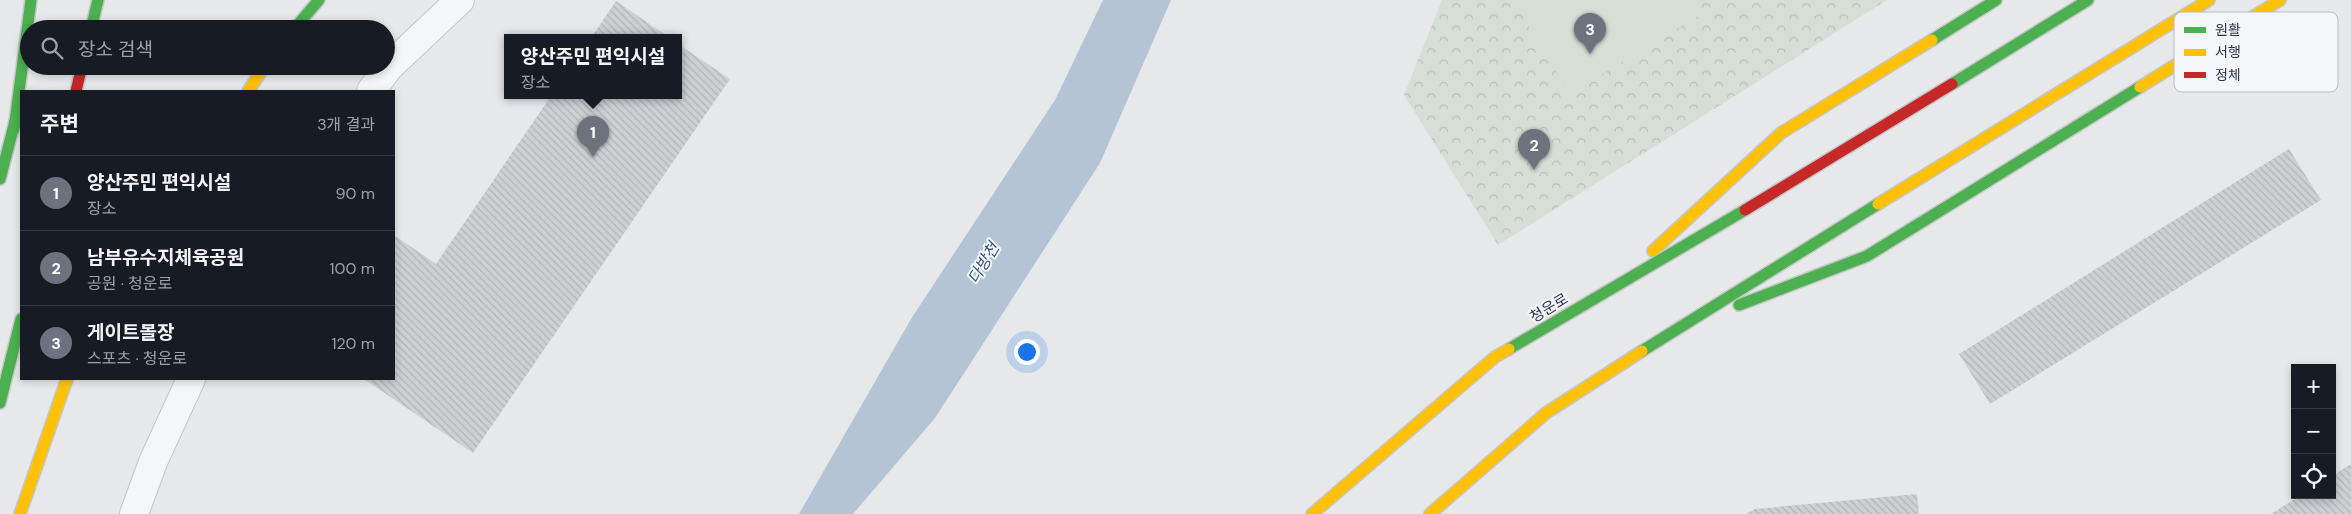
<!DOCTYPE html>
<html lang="ko">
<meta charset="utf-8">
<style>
body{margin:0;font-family:"DM Sans","Noto Sans KR",sans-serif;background:#242831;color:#f1f3f6}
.controls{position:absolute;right:15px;bottom:15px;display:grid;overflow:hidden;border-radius:0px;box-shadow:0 2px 8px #0003}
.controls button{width:45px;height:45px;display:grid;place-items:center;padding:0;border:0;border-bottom:1px solid #363941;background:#171b24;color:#f1f3f6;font:25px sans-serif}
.you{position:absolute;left:1026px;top:351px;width:18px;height:18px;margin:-12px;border:4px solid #fff;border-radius:50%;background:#1a73e8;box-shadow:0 0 0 8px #1a73e833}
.badge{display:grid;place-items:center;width:32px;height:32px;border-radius:50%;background:#6c737f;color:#fff;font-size:16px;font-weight:700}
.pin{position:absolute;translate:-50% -41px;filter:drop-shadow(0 1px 2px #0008)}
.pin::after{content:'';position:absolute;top:26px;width:18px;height:15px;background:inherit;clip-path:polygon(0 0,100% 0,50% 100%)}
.popup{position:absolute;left:504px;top:34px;width:178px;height:65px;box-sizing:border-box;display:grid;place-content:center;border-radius:0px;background:#171b24;filter:drop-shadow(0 1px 4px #0005);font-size:16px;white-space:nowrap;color:#9ea1a6}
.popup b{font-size:19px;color:#f1f3f6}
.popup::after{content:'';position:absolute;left:50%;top:100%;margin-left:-10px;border:10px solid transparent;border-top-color:#171b24}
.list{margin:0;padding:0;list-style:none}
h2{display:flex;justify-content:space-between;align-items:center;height:65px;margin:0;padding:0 20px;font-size:21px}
h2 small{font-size:16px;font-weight:400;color:#9ea1a6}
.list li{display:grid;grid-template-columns:32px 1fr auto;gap:15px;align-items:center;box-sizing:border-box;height:75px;padding:0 20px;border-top:1px solid #363941}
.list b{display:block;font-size:19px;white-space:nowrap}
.list p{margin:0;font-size:16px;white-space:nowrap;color:#9ea1a6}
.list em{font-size:16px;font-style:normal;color:#9ea1a6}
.icon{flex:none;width:28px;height:28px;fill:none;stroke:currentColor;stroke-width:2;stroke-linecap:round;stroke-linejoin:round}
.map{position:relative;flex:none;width:2351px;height:514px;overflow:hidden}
.search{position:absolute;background:#171b24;box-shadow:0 2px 8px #0003;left:20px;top:20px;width:375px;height:55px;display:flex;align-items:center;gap:12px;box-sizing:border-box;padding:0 18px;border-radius:28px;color:#9ea1a6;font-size:19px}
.panel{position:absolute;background:#171b24;box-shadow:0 2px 8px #0003;left:20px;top:90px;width:375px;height:290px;border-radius:0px}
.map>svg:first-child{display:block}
.park{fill:url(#park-crowns)}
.pitch{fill:#d6ded6}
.water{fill:#b4c4d5}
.building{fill:url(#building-back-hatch)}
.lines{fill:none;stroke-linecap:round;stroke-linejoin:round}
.street-casing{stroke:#c4c6c8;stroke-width:30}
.fast-casing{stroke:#c4c6c8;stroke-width:14}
.slow-casing{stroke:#c4c6c8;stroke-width:14}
.jam-casing{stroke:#c4c6c8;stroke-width:14}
.street{stroke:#f5f6f7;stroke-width:28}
.fast{stroke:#4caf50;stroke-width:11}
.slow{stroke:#ffc107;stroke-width:11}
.jam{stroke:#c62828;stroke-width:11}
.labels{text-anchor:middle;stroke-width:4;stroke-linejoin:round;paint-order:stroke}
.street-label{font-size:15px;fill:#2b3445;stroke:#f4f6f9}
.water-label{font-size:16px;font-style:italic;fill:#34527a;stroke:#f4f6f9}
.key{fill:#f4f6f9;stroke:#b8bcc3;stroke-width:1}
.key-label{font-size:14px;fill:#2b3445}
</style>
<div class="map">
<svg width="2351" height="514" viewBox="0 0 2351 514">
<defs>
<pattern id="park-crowns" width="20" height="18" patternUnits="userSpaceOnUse" patternTransform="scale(1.25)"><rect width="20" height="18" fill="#d6ded6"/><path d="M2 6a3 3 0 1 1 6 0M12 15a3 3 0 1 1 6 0" fill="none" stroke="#b8bfb9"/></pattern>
<pattern id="building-back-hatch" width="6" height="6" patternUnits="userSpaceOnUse" patternTransform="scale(1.25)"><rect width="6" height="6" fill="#ced0d3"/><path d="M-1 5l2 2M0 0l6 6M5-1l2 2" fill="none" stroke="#b1b3b6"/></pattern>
</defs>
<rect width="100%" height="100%" fill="#e6e8ea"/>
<polygon class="park" points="1442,0 1887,0 1498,245 1404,95"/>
<polygon class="pitch" points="1513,0 1693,0 1701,14 1570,94"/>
<polygon class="water" points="1103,0 1171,0 1100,163 935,418 853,514 799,514 911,319 1055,100"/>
<g class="building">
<polygon points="616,1 670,38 591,38"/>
<polygon points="678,44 730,79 473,453 364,379 394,379 394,235 436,264 551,96 678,96"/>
<polygon points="2289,149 2321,200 1990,404 1959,354"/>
<polygon points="2351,464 2351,514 2271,514 2301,495 2332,495 2332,476"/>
<polygon points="1917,494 1919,514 1746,514 1755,509"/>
</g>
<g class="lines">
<defs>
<g id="street">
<polyline points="371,91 389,67 460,0"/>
<polyline points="134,514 153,462 191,379"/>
</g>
<g id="fast">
<polyline points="91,29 98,0"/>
<polyline points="294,29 319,0"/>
<polyline points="1932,40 1996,0"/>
<polyline points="1952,84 2088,0"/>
<polyline points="14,129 31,0"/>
<polyline points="0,179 18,110"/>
<polyline points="1739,305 1867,256 2140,87"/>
<polyline points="1509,349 1745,210"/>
<polyline points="1642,351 1878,204"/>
<polyline points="0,403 21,319"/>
</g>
<g id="slow">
<polyline points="2140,87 2280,0"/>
<polyline points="248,91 265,66"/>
<polyline points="1878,204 2209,0"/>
<polyline points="1653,251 1781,133 1932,40"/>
<polyline points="20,514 67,379"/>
<polyline points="1312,514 1495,357 1509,349"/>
<polyline points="1430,514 1546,413 1642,351"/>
</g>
<g id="jam">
<polyline points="76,91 82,66"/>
<polyline points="1745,210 1952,84"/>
</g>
</defs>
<use href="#street" class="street-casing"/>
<use href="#fast" class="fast-casing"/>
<use href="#slow" class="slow-casing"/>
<use href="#jam" class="jam-casing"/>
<use href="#street" class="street"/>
<use href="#fast" class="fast"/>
<use href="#slow" class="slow"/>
<use href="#jam" class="jam"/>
</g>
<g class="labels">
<g class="street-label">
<text transform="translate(1549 308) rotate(-31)" y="5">청운로</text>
</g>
<g class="water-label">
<text transform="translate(983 263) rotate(-59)" y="6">다방천</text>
</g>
</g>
<rect x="2174" y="12" width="164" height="80" rx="8" class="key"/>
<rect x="2184" y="27" width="22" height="6" fill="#4caf50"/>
<rect x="2184" y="49" width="22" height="7" fill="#ffc107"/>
<rect x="2184" y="72" width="22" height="6" fill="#c62828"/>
<g class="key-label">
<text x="2215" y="35">원활</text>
<text x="2215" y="57">서행</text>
<text x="2215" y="80">정체</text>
</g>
</svg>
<div class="controls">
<button>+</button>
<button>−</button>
<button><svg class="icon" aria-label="locate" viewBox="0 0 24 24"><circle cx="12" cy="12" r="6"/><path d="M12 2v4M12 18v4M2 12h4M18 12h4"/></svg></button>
</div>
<div class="you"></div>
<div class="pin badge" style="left:593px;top:157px">1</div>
<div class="popup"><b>양산주민 편익시설</b>장소</div>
<div class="pin badge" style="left:1534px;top:170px">2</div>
<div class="pin badge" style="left:1590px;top:54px">3</div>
<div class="search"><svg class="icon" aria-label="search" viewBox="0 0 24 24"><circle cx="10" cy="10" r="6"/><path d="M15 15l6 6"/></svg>장소 검색</div>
<section class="panel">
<h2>주변<small>3개 결과</small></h2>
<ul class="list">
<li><span class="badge">1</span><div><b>양산주민 편익시설</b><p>장소</p></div><em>90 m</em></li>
<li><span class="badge">2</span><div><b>남부유수지체육공원</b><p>공원 · 청운로</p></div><em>100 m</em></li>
<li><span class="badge">3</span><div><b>게이트볼장</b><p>스포츠 · 청운로</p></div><em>120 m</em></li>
</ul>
</section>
</div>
